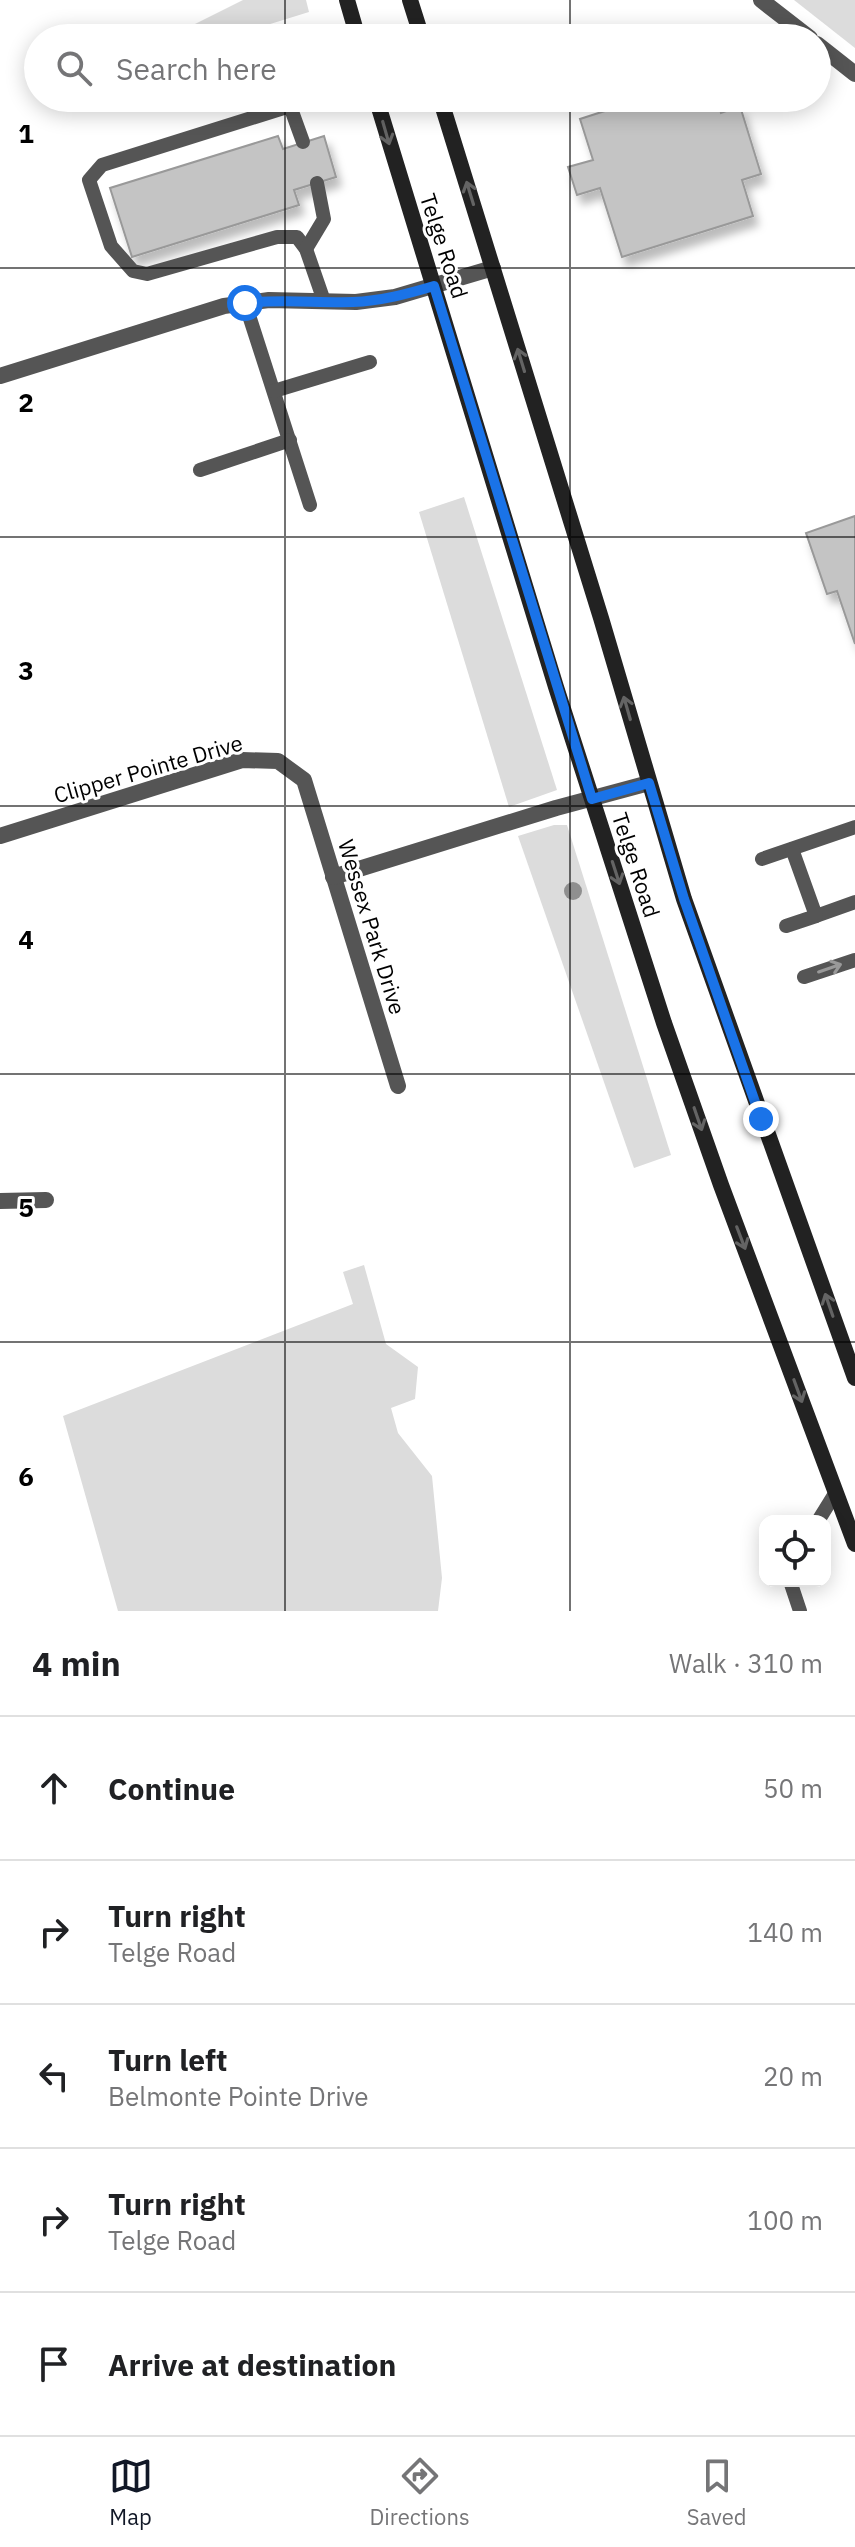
<!DOCTYPE html>
<meta charset="utf-8">
<style>
body{margin:0;font-family:"IBM Plex Sans",sans-serif;background:#f2f2f2;color:#202124}
.controls{position:absolute;right:24px;bottom:24px;display:grid;overflow:hidden;border-radius:16px;box-shadow:0 4px 20px #0003}
.controls button{width:72px;height:72px;display:grid;place-items:center;padding:0;border:0;border-bottom:2px solid #e0e0e0;background:#fff;color:#202124;font:40px sans-serif}
.stop{position:absolute;width:24px;height:24px;margin:-18px;border:6px solid #1a73e8;border-radius:50%;background:#fff}
.stop.end{background:#1a73e8;border-color:#fff;box-shadow:0 2px 8px #0008}
.list{margin:0;padding:0;list-style:none}
h2{display:flex;justify-content:space-between;align-items:center;height:104px;margin:0;padding:0 32px;font-size:34px}
h2 small{font-size:26px;font-weight:400;color:#757577}
.list li{display:grid;grid-template-columns:52px 1fr auto;gap:24px;align-items:center;box-sizing:border-box;height:144px;padding:0 32px;border-top:2px solid #e0e0e0}
.list b{display:block;font-size:30px;white-space:nowrap}
.list p{margin:0;font-size:26px;white-space:nowrap;color:#757577}
.list em{font-size:26px;font-style:normal;color:#757577}
.icon{flex:none;width:44px;height:44px;fill:none;stroke:currentColor;stroke-width:2;stroke-linecap:round;stroke-linejoin:round}
.map{position:relative;flex:none;width:855px;height:1611px;overflow:hidden}
.search{position:absolute;background:#fff;box-shadow:0 4px 20px #0003;left:24px;right:24px;top:24px;height:88px;display:flex;align-items:center;gap:20px;box-sizing:border-box;padding:0 28px;border-radius:44px;color:#757577;font-size:30px}
.sheet{height:824px;background:#fff}
nav{display:flex;justify-content:space-around;align-items:center;box-sizing:border-box;height:112px;border-top:2px solid #e0e0e0;background:#fff;font-size:22px;color:#757577}
nav a{display:grid;justify-items:center;gap:4px}
nav .on{color:#111827}
.map>svg:first-child{display:block}
.green{fill:#dcdcdc}
.building{fill:#c4c4c4;stroke:#999;stroke-width:2;filter:url(#shadow)}
.lines{fill:none;stroke-linecap:round;stroke-linejoin:round}
.service{stroke:#555;stroke-width:14}
.minor{stroke:#555;stroke-width:16}
.secondary{stroke:#222;stroke-width:16}
.tree{fill:#8f8f8f}
.oneway{stroke:#646464}
.oneway2{stroke:#999}
.route{stroke:#1a73e8;stroke-width:10}
.grid{fill:none;stroke:#000;stroke-width:2;stroke-opacity:0.55}
.labels{text-anchor:middle;stroke-width:6;stroke-linejoin:round;paint-order:stroke}
.street-label{font-size:22px;fill:#000;stroke:#fff}
.grid-label{font-size:26px;text-anchor:middle;font-weight:bold;fill:#000;stroke:#fff;stroke-width:6;stroke-linejoin:round;paint-order:stroke}
</style>
<div class="map">
<svg width="855" height="1611" viewBox="0 0 855 1611">
<defs>
<filter id="shadow"><feDropShadow dx="5" dy="9" stdDeviation="4" flood-color="#0004"/></filter>
</defs>
<rect width="100%" height="100%" fill="#fff"/>
<g class="green">
<polygon points="243,0 306,0 309,12 225,38 167,38"/>
<polygon points="794,0 855,0 855,48"/>
<polygon points="464,497 557,790 509,807 419,512"/>
<polygon points="554,825 567,825 671,1155 634,1168 518,836"/>
<polygon points="364,1265 386,1344 418,1367 415,1399 391,1408 398,1433 432,1476 442,1578 438,1611 118,1611 63,1416 353,1304 343,1272"/>
</g>
<g class="building">
<polygon points="645,98 717,98 721,113 740,106 761,174 742,180 753,216 622,257 600,188 577,195 568,167 593,160 580,119"/>
<polygon points="278,136 283,149 324,136 336,177 294,190 299,205 132,257 110,188"/>
<polygon points="855,516 855,644 837,591 827,594 806,533"/>
</g>
<g class="lines">
<g class="service">
<polyline points="297,98 290,106 102,165 89,180 111,246 133,271 147,274 277,237 297,237 306,249 324,301"/>
<polyline points="290,106 303,142"/>
<polyline points="306,249 324,219 317,183"/>
<polyline points="245,303 310,505"/>
<polyline points="274,391 370,362"/>
<polyline points="200,470 290,440"/>
<polyline points="762,859 855,827"/>
<polyline points="816,916 855,902"/>
<polyline points="786,926 816,916 792,849"/>
<polyline points="804,977 855,960"/>
<polyline points="818,1521 836,1492"/>
<polyline points="790,1581 800,1611"/>
</g>
<g class="minor">
<polyline points="761,0 810,38"/>
<polyline points="817,44 855,74"/>
<polyline points="0,376 224,306 269,300 356,302 395,297 493,268"/>
<polyline points="0,836 242,760 278,761 304,780 398,1086"/>
<polyline points="333,877 556,808 649,783"/>
<polyline points="0,1201 46,1200"/>
</g>
<g class="secondary">
<polyline points="347,0 358,38"/>
<polyline points="410,0 422,38"/>
<polyline points="376,98 556,687 664,1023 721,1185 855,1544"/>
<polyline points="440,98 601,618 684,899 855,1378"/>
</g>
</g>
<circle class="tree" cx="573" cy="891" r="9"/>
<defs><path id="oneway-shaft" d="M-6 0H5M1.5-3L5.5 0L1.5 3" fill="none" stroke-width="1.6" stroke-linecap="round" stroke-linejoin="round" transform="scale(2)"/></defs>
<g class="oneway">
<use href="#oneway-shaft" transform="translate(386 133) rotate(74)"/>
<use href="#oneway-shaft" transform="translate(470 193) rotate(-107)"/>
<use href="#oneway-shaft" transform="translate(521 360) rotate(-107)"/>
<use href="#oneway-shaft" transform="translate(627 708) rotate(-106)"/>
<use href="#oneway-shaft" transform="translate(616 873) rotate(72)"/>
<use href="#oneway-shaft" transform="translate(698 1119) rotate(71)"/>
<use href="#oneway-shaft" transform="translate(741 1238) rotate(69)"/>
<use href="#oneway-shaft" transform="translate(829 1305) rotate(-109)"/>
<use href="#oneway-shaft" transform="translate(798 1391) rotate(70)"/>
</g>
<use class="oneway2" href="#oneway-shaft" transform="translate(830 968) rotate(-19)"/>
<g class="lines">
<path class="route" d="M245,303c36,-4 72,0 108,-1 28,-1 54,-8 81,-16l158,513 57,-16 35,116 77,220"/>
</g>
<path class="grid" d="M285,0v38M570,0v38M285,98v1513M570,98v1513M0,268h855M0,537h855M0,806h855M0,1074h855M0,1342h855"/>
<g class="labels">
<g class="street-label">
<text transform="translate(444 246) rotate(72)" y="8">Telge Road</text>
<text transform="translate(148 769) rotate(-16)" y="8">Clipper Pointe Drive</text>
<text transform="translate(636 865) rotate(72)" y="8">Telge Road</text>
<text transform="translate(372 927) rotate(73)" y="8">Wessex Park Drive</text>
</g>
</g>
<g class="grid-label">
<text x="26" y="143">1</text>
<text x="26" y="412">2</text>
<text x="26" y="680">3</text>
<text x="26" y="949">4</text>
<text x="26" y="1217">5</text>
<text x="26" y="1486">6</text>
</g>
</svg>
<div class="controls">
<button><svg class="icon" aria-label="locate" viewBox="0 0 24 24"><circle cx="12" cy="12" r="6"/><path d="M12 2v4M12 18v4M2 12h4M18 12h4"/></svg></button>
</div>
<div class="stop" style="left:245px;top:303px"></div>
<div class="stop end" style="left:761px;top:1119px"></div>
<div class="search"><svg class="icon" aria-label="search" viewBox="0 0 24 24"><circle cx="10" cy="10" r="6"/><path d="M15 15l6 6"/></svg>Search here</div>
</div>
<section class="sheet">
<h2>4 min<small>Walk · 310 m</small></h2>
<ul class="list">
<li><svg class="icon" aria-label="ahead" viewBox="0 0 24 24"><path d="M12 20V5M6 11l6-6 6 6"/></svg><div><b>Continue</b></div><em>50 m</em></li>
<li><svg class="icon" aria-label="right" viewBox="0 0 24 24"><path d="M7 20v-9h11M14 6l5 5-5 5"/></svg><div><b>Turn right</b><p>Telge Road</p></div><em>140 m</em></li>
<li><svg class="icon" aria-label="left" viewBox="0 0 24 24"><path d="M17 20v-9H6M10 6l-5 5 5 5"/></svg><div><b>Turn left</b><p>Belmonte Pointe Drive</p></div><em>20 m</em></li>
<li><svg class="icon" aria-label="right" viewBox="0 0 24 24"><path d="M7 20v-9h11M14 6l5 5-5 5"/></svg><div><b>Turn right</b><p>Telge Road</p></div><em>100 m</em></li>
<li><svg class="icon" aria-label="arrive" viewBox="0 0 24 24"><path d="M6 21V4h12l-3 4 3 4H6"/></svg><div><b>Arrive at destination</b></div></li>
</ul>
</section>
<nav>
<a class="on"><svg class="icon" aria-label="map" viewBox="0 0 24 24"><path d="M3 6l6-2 6 2 6-2v14l-6 2-6-2-6 2zM9 4v14M15 6v14"/></svg>Map</a>
<a><svg class="icon" aria-label="directions" viewBox="0 0 24 24"><path d="M12 3l9 9-9 9-9-9zM9 14v-3h6M13 9l2 2-2 2"/></svg>Directions</a>
<a><svg class="icon" aria-label="saved" viewBox="0 0 24 24"><path d="M7 4h10v16l-5-4-5 4z"/></svg>Saved</a>
</nav>
